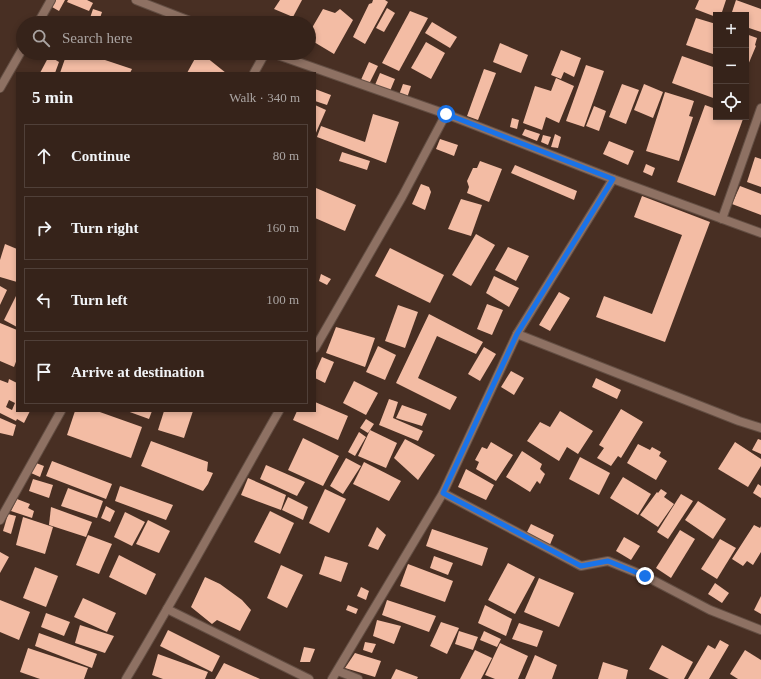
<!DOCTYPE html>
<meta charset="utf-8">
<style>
body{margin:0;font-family:"Times New Roman",serif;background:#3d2b23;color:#f1f3f6}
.controls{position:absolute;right:12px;top:12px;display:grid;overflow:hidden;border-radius:0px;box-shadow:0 2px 6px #0003}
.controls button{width:36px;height:36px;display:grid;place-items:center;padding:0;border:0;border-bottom:1px solid #504039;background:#36231a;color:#f1f3f6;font:20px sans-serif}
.stop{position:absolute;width:12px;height:12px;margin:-9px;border:3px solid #1a73e8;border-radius:50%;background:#fff}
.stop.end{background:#1a73e8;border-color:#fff;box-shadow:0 1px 4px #0008}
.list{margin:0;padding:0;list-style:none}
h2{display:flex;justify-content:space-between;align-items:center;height:52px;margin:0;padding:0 16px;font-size:17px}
h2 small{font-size:13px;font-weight:400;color:#aaa4a2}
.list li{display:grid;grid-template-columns:26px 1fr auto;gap:12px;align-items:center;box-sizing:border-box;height:64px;margin:0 8px 8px;padding:0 8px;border:1px solid #504039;border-radius:0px}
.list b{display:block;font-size:15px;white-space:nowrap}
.list em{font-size:13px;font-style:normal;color:#aaa4a2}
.icon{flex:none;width:22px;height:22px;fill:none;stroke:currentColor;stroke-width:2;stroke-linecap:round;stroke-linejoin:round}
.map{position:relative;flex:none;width:761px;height:679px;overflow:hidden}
.search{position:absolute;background:#36231a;box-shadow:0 2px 6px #0003;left:16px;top:16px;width:300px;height:44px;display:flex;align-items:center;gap:10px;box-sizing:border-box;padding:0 14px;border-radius:22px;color:#aaa4a2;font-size:15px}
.panel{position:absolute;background:#36231a;box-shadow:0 2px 6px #0003;left:16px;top:72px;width:300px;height:340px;border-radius:0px}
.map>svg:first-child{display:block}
.building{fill:#f3bca4;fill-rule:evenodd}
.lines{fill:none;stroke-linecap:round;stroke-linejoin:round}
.minor-casing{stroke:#634e43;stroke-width:10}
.minor{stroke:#8e7163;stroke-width:8}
.route{stroke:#1a73e8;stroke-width:5}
</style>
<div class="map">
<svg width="761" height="679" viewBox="0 0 761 679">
<rect width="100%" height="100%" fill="#482f23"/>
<g class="building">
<polygon points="56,0 65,0 59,11 52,7"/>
<polygon points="68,0 87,0 93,3 89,11 67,2"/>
<polygon points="280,0 302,0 293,17 274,9"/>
<polygon points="373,0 385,0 388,2 365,44 353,37 369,4 372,3"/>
<polygon points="699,0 726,0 721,15 716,15 716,17 695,9"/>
<polygon points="736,0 761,9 761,32 746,27 746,15 731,15"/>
<polygon points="387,8 395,13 384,32 376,28"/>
<polygon points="93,9 102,12 99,21 90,18"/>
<polygon points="323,9 335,13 340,9 353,20 334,54 309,39 309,33"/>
<polygon points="410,11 428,18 399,71 382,63"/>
<polygon points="696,18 716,24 716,55 686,45"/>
<polygon points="432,22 457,37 450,48 425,33"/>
<polygon points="746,34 757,38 755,45 756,46 748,65 746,65"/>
<polygon points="426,42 445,53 431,79 411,68"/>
<polygon points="500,43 528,55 521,73 493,62"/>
<polygon points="561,50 581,58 574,77 564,72 561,79 551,75"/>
<polygon points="67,53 84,53 132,69 130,73 60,73"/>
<polygon points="198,53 201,53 226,73 187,73"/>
<polygon points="49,56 59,62 55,73 40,73"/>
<polygon points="682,56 716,68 716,99 672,83"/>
<polygon points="369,62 378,66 368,86 360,82"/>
<polygon points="586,65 604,71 584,127 566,121"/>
<polygon points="484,69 496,73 478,120 467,116"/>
<polygon points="380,73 395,79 390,91 375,85"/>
<polygon points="556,78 574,86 559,123 546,117 542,130 523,123 535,86 551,91"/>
<polygon points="403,84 411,86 407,98 399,95"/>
<polygon points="622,84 639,90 626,124 609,117"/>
<polygon points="644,84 663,92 653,118 634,110"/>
<polygon points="315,89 331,95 327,105 315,101"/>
<polygon points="665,92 694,101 689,116 693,117 679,161 646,151"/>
<polygon points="315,105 326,110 315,135"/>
<polygon points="705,105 716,109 716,117 737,117 743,119 715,196 677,182"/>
<polygon points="594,106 606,111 599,131 586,126"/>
<polygon points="373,114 399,122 386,163 317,137 321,126 365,142"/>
<polygon points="512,118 519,120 517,129 510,127"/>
<polygon points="525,129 540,134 537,141 522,135"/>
<polygon points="555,134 561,137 558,148 551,147"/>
<polygon points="543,135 551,137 548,145 541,142"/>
<polygon points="440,139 458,145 454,156 436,149"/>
<polygon points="609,141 634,151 628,165 603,154"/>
<polygon points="342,152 370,161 367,170 339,161"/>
<polygon points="755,157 761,159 761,187 747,182"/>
<polygon points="480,161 502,169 489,202 467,193 469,187 467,181 473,168 477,168"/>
<polygon points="646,164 655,168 652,176 643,172"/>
<polygon points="515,165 577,191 574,200 511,173"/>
<polygon points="421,184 429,187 431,192 425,210 412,204"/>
<polygon points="740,186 761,194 761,215 732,204"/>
<polygon points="316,188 356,205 345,231 315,218 315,191"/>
<polygon points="642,196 710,222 665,342 596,317 604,296 652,314 682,235 634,217"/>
<polygon points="461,199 482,205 471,236 448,229"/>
<polygon points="476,234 495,245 471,286 452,275"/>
<polygon points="5,244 17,249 17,282 0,277 0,260"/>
<polygon points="508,247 529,256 516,281 495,270"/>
<polygon points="390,248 444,275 430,303 375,276"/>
<polygon points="321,274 331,279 327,285 319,281"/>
<polygon points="494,276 519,288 509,307 486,293"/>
<polygon points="0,286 7,290 0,305"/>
<polygon points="559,292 570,298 550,331 539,325"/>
<polygon points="17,294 17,327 4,320"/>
<polygon points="487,304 503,310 492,335 477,329"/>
<polygon points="398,305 418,312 405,348 385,341"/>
<polygon points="429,314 483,342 476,354 437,336 418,378 457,397 450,410 396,383"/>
<polygon points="0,323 17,330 17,359 14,367 0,361"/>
<polygon points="336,327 375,338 365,367 326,353"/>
<polygon points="378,346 396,355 385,380 366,372"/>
<polygon points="484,347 496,354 480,381 468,374"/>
<polygon points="322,357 334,362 325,383 315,378 315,373"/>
<polygon points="511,371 524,378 514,395 501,387"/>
<polygon points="596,378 621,390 617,399 592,387"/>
<path d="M9,379l8,4v28h13l-6,12 -7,-4 -1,2 -16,-8v-33l8,3zM9,400l6,3 -3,7 -6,-3z"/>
<polygon points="354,381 378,393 366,415 343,403"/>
<polygon points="389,399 398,402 393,418 423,431 418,441 379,425"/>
<polygon points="315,402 348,416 338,440 293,420 297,411 315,411"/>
<polygon points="402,405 427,414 422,426 396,418"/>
<polygon points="621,409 643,422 621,458 618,456 611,466 597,458 604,448 599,445"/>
<polygon points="75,411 97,411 142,427 131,458 67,435"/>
<polygon points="127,411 152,411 149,419"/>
<polygon points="164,411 193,411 184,438 158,430"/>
<polygon points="560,411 593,431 578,454 567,447 559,461 527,441 540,422 550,427"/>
<polygon points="0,418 16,425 13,436 0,433"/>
<polygon points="366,419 374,424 368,433 360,428"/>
<polygon points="370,430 397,443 386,468 358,456"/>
<polygon points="359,432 366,437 355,456 348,452"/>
<polygon points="303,438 339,456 323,486 288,470"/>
<polygon points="405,439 435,455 418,480 394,458"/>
<polygon points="758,439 761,440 761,454 752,450"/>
<polygon points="151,441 208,462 207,471 213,473 208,484 203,491 141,466"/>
<polygon points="491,442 513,455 496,481 476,469 479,462 475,460 482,447 487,449"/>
<polygon points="735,442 761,459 761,466 748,487 718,469"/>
<polygon points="638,444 650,450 652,447 661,452 659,456 667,461 656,480 627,463"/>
<polygon points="522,451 542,464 540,469 545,474 540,484 537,481 530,492 506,477"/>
<polygon points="580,457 610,473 599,495 569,479"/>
<polygon points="346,458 361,466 343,494 330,486"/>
<polygon points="52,461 112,484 106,499 46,476"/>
<polygon points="364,462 401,481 389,501 353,484"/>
<polygon points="36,463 44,466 40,477 31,473"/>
<polygon points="266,465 305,482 297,496 260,479"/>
<polygon points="466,469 494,485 486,500 458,487"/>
<polygon points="623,477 651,494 638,515 610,498"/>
<polygon points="248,478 286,495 281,510 241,495"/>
<polygon points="33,479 53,485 49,498 29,491"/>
<polygon points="758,484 761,486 761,498 753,493"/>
<polygon points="120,486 173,505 166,520 115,501"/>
<polygon points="68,488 103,501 97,518 61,506"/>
<polygon points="325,489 346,499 329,533 309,523"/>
<polygon points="661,489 667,493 664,497 674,504 658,527 640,515 657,492 658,493"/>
<polygon points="681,494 693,501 668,539 657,532"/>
<polygon points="288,497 308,507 303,520 282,510"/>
<polygon points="17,499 30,504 28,508 34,511 32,518 11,511"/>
<polygon points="698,501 726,519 713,539 685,520"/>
<polygon points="106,506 115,511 110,522 101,518"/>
<polygon points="51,507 92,522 86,537 49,525"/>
<polygon points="270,511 294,523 280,554 254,542"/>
<polygon points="125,512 145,522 132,546 114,537"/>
<polygon points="8,514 16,516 11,534 3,531"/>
<polygon points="23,517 53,527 45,554 16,545"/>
<polygon points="148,520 170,531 159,553 136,544"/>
<polygon points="531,524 554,535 549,547 525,536"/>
<polygon points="754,525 760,528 761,526 761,552 753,565 747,561 743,566 732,559"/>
<polygon points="377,527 386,535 378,550 368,546"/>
<polygon points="432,529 488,548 482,566 426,546"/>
<polygon points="680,530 695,539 671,578 656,568"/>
<polygon points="88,535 112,544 99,574 76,565"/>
<polygon points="624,537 640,546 631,560 616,551"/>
<polygon points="720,539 736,548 717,579 701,569"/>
<polygon points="0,552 9,557 0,573"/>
<polygon points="119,555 156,574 146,595 109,577"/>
<polygon points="325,556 348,563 341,582 319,574"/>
<polygon points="434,556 453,563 448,575 430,568"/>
<polygon points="508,563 535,577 515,614 488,600"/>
<polygon points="408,564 453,581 445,602 400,586"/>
<polygon points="281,565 303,575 287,608 267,598"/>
<polygon points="35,567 58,576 46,607 23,598"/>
<polygon points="205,577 220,584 242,600 251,610 240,631 217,620 212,624 191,607"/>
<polygon points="539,578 574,593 559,627 524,612"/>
<polygon points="715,583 729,593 722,603 708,594"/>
<polygon points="361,587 369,591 366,600 357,596"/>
<polygon points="761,596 761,614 754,610"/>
<polygon points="83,598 116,613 107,632 74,617"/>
<polygon points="0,600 30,612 19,640 0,632"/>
<polygon points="387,600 436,616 429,632 382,615"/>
<polygon points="348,605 358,609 356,614 346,610"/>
<polygon points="485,605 512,619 506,636 478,623"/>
<polygon points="46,613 70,622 64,636 41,627"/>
<polygon points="377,620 401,626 394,644 373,636"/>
<polygon points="441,622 459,628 447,654 430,646"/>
<polygon points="519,623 543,631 537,647 512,639"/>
<polygon points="80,625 114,636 105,653 75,643"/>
<polygon points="168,630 220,656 212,672 160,646"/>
<polygon points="459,631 478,637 473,650 455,644"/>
<polygon points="484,631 501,639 497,647 480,640"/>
<polygon points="39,633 97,654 92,668 35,646"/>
<polygon points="720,640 729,645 709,679 688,679 708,645 715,649"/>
<polygon points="365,642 376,644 372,653 363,650"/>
<polygon points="500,643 528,656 518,679 495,679 485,675"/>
<polygon points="662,645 693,662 684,679 669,679 649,669"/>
<polygon points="304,647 315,649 310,662 300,662"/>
<polygon points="28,648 88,668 84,679 40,679 20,672"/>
<polygon points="475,650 492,658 481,679 460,679"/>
<polygon points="745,650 761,660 761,679 738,679 730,674"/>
<polygon points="355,653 381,661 375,677 345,668"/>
<polygon points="158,654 208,672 205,679 163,679 152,675"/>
<polygon points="535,655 557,665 552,679 525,679"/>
<polygon points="603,662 628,670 626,679 598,679"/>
<polygon points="224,663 260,679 215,679"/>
<polygon points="396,669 418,677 417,679 391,679"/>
</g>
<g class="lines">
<defs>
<g id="minor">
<polyline points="136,0 195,23"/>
<polyline points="38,23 51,0"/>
<polyline points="272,53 446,114 613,179 761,233"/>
<polyline points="254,73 265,53"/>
<polyline points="0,88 23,48"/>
<polyline points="722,219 761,108"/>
<polyline points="517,334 739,421 761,428"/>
<polyline points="315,348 402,197 446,114"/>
<polyline points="443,493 581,566 608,561 645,576 710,610 761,630"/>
<polyline points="0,520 61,411"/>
<polyline points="167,609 309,679"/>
<polyline points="338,671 358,679"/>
<path d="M126,679c53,-88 102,-179 153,-268"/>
<polyline points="332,679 443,493 517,334 613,179"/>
</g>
</defs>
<use href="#minor" class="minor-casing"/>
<use href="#minor" class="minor"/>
</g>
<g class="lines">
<polyline class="route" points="446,114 613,179 517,334 443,493 581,566 608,561 645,576"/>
</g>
</svg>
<div class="controls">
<button>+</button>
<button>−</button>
<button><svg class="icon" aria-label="locate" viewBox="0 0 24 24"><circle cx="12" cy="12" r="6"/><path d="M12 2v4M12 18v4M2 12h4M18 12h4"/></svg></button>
</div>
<div class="stop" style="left:446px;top:114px"></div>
<div class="stop end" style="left:645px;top:576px"></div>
<div class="search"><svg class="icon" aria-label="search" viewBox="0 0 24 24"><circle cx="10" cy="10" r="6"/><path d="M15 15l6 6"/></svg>Search here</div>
<section class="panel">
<h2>5 min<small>Walk · 340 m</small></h2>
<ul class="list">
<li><svg class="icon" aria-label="ahead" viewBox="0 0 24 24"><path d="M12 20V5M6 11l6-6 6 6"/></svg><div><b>Continue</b></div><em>80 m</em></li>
<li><svg class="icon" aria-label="right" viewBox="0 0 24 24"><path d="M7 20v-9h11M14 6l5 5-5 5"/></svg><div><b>Turn right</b></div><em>160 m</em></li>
<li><svg class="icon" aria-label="left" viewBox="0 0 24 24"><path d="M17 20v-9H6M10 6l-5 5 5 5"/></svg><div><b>Turn left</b></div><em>100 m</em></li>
<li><svg class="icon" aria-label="arrive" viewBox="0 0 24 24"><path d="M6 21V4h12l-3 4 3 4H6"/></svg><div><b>Arrive at destination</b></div></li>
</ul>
</section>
</div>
